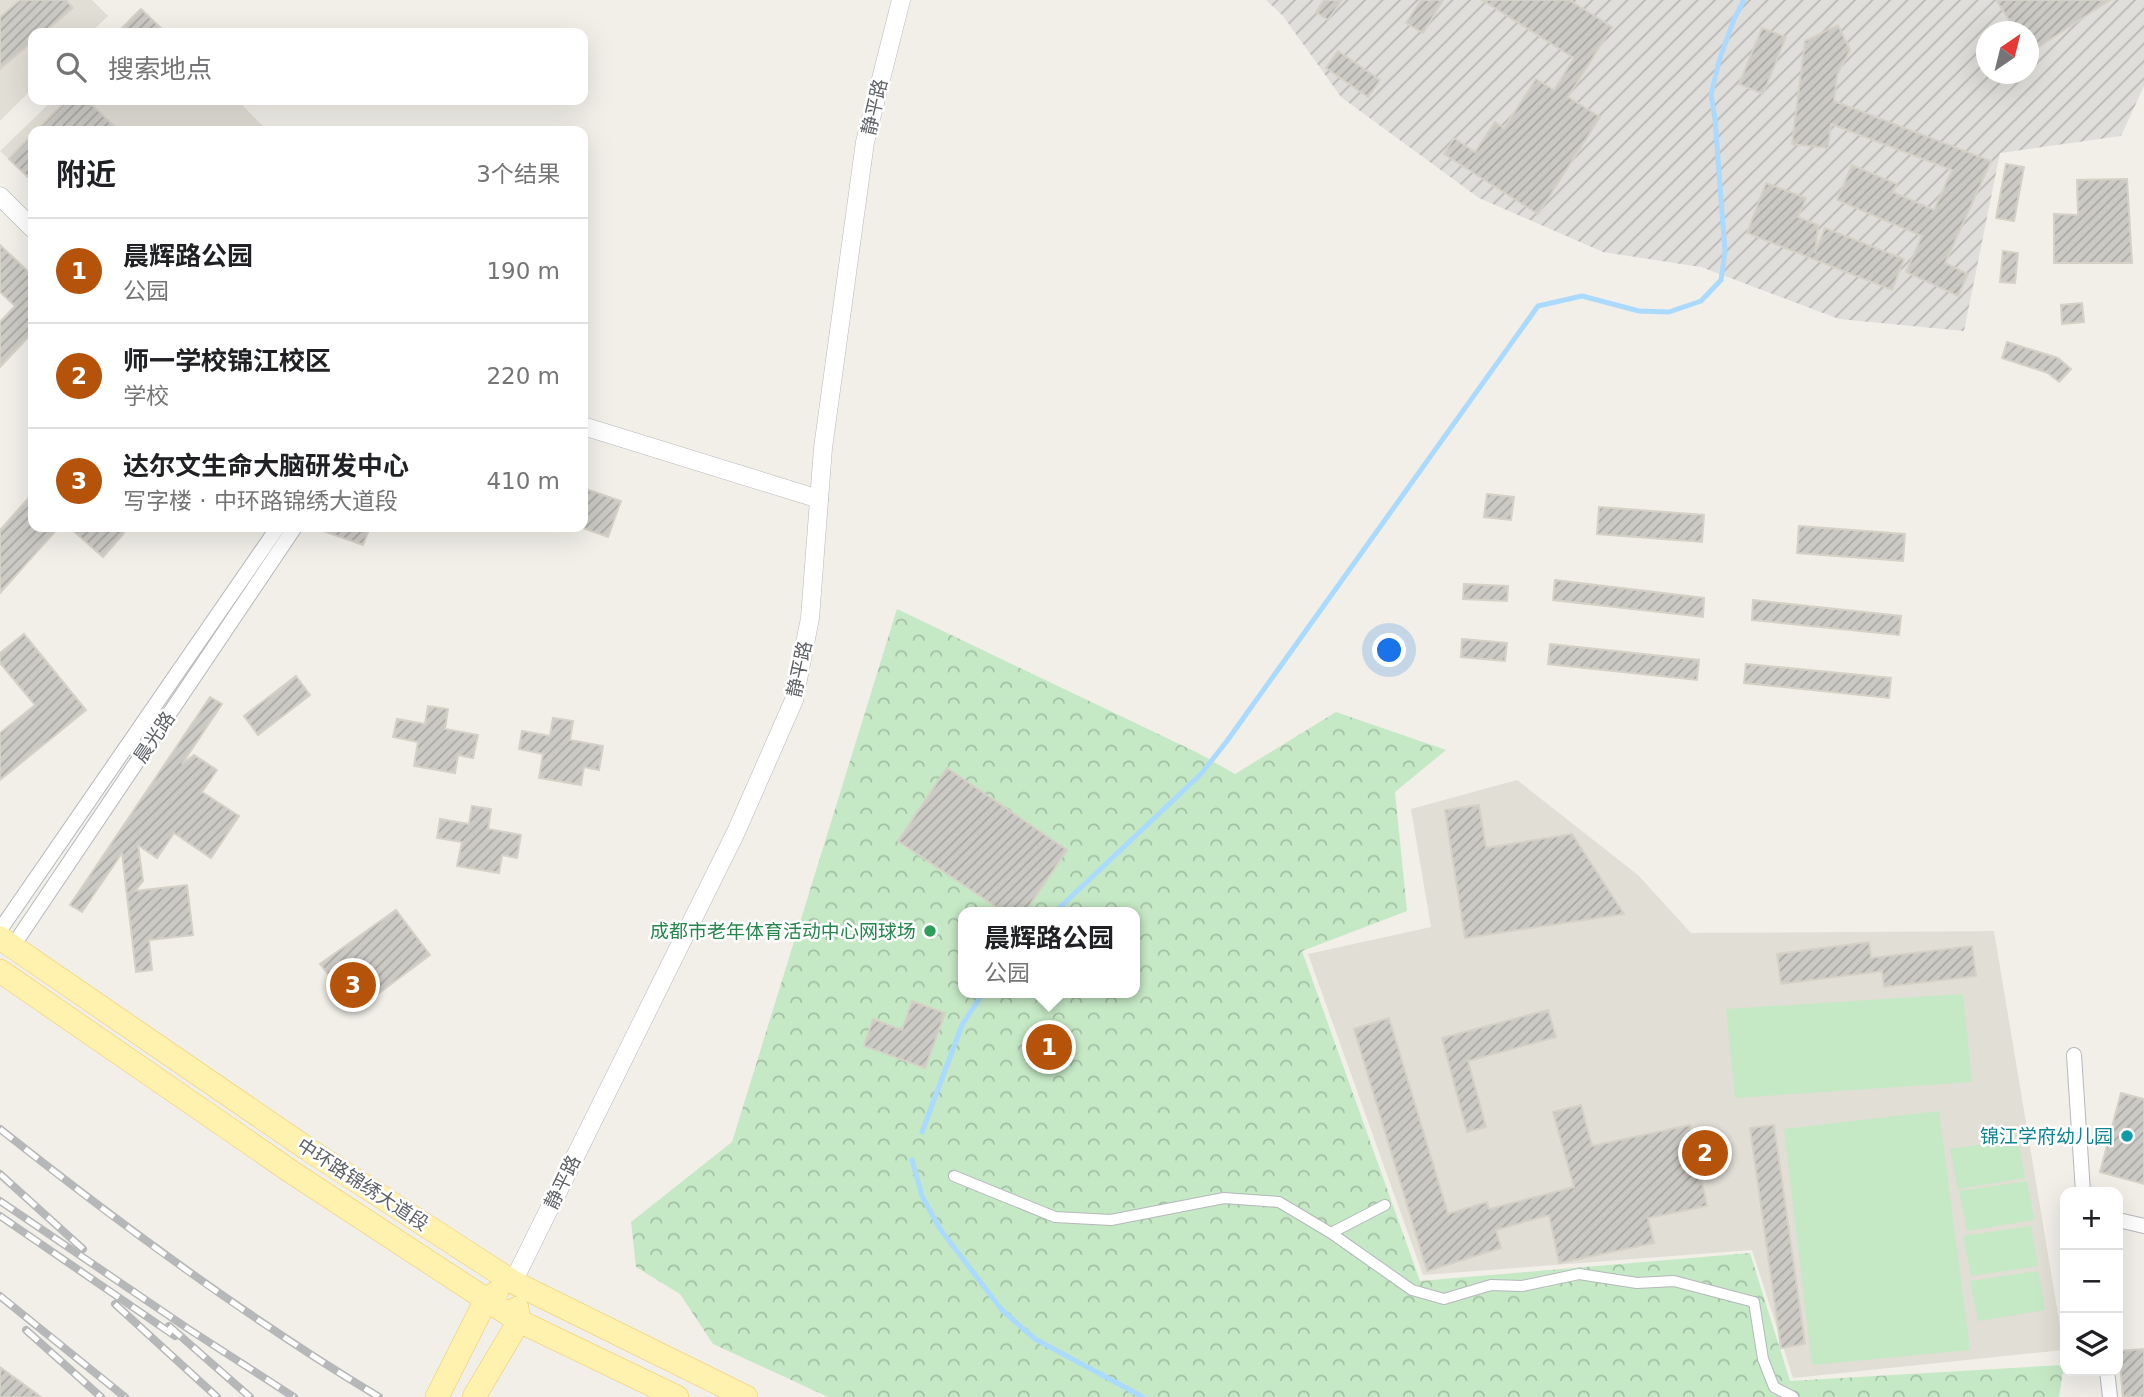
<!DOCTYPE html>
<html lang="zh">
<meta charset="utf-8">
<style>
body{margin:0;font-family:"DejaVu Sans","Noto Sans SC",sans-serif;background:#f2f2f2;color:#202124}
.controls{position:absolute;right:21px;bottom:21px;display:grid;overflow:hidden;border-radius:14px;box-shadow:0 7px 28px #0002}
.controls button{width:63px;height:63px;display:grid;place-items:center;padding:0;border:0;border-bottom:2px solid #e0e0e0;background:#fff;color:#202124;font:35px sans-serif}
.compass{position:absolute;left:1976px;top:21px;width:63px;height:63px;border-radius:50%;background:#fff;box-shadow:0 7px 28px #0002;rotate:35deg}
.you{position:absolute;left:1390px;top:651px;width:24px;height:24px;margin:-18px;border:5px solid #fff;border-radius:50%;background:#1a73e8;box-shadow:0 0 0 10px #1a73e833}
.badge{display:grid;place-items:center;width:46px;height:46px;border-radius:50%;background:#b45309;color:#fff;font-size:23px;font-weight:700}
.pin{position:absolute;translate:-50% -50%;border:4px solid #fff;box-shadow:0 2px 7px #0006}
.popup{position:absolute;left:958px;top:907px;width:182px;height:91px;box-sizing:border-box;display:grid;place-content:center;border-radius:14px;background:#fff;filter:drop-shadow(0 2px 5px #0005);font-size:23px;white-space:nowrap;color:#757577}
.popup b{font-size:26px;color:#202124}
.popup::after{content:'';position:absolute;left:50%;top:100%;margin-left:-14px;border:14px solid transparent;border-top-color:#fff}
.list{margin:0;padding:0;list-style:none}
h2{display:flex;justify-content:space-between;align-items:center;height:91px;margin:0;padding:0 28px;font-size:30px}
h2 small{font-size:23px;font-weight:400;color:#757577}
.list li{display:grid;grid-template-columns:46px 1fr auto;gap:21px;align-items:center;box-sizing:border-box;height:105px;padding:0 28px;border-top:2px solid #e0e0e0}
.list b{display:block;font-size:26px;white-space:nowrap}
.list p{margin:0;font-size:23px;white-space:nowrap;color:#757577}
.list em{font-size:23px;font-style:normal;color:#757577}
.icon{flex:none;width:38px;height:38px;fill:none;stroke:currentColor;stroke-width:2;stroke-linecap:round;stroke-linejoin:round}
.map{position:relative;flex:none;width:2144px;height:1397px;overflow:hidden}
.search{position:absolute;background:#fff;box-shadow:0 7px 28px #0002;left:28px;top:28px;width:560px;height:77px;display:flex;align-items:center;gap:18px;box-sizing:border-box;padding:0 24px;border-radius:14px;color:#757577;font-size:26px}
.panel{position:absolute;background:#fff;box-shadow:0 7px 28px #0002;left:28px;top:126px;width:560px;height:406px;border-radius:14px}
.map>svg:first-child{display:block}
.industrial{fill:url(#industrial-furrows);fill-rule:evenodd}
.education{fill:#e1ded6}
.green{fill:#c5e8c5}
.park{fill:url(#park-crowns);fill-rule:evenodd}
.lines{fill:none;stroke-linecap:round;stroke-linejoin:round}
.stream{stroke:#aadaff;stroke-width:5}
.building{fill:url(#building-hatch);stroke:#d6d1c6;stroke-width:2}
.pedestrian-casing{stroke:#b5b8bc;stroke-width:12}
.minor-casing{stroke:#b5b8bc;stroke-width:16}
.tertiary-casing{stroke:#b5b8bc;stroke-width:19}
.primary-casing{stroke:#f2c960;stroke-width:24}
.pedestrian{stroke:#fff;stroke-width:10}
.minor{stroke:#fff;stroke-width:14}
.tertiary{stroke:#fff;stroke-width:18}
.primary{stroke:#fff2af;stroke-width:23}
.rail-casing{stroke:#b6b7b8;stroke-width:8}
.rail{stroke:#fff;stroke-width:5;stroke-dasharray:16;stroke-linecap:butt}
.leisure-dot{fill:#2e9e5b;stroke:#fff;stroke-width:2.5}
.culture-dot{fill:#0f9aa8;stroke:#fff;stroke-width:2.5}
.labels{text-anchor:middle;stroke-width:5;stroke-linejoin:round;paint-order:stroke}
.street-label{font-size:19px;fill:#5f6368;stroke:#fff}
.leisure-label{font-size:19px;fill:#27864d;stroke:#fff;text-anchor:end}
.culture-label{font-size:19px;fill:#0d838f;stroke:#fff;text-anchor:end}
</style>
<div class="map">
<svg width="2144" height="1397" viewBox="0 0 2144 1397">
<defs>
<pattern id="industrial-furrows" width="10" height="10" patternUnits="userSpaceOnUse" patternTransform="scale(1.75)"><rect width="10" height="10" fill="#e0deda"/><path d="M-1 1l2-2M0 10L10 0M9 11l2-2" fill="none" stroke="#b9b8b5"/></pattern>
<pattern id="park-crowns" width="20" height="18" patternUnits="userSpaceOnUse" patternTransform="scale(1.75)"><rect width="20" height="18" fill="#c5e8c5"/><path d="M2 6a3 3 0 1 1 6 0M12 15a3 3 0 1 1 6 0" fill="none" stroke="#a3c0a4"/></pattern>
<pattern id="building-hatch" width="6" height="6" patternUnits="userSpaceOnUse" patternTransform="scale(1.75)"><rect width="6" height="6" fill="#cccac5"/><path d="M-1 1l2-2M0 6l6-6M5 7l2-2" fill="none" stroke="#a9a8a4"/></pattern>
</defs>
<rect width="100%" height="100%" fill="#f1efe8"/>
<path class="industrial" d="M1266,0h878v86l-23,50 -121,17 -36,178 -125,-12 -138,-52 -98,-15 -124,-54 -138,-101 -58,-81zM1986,32h42v42h-42z"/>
<g class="education">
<polygon points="0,0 92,0 108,16 90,33 33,33 33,88 0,121"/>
<polygon points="53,100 237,100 265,128 262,131 33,131 33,181 0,151"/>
<polygon points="1517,780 1638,875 1691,933 1994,931 2064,1350 1793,1378 1752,1250 1423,1275 1308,954 1431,927 1411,809"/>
</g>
<g class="green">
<polygon points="1963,994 1972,1082 1735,1098 1726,1009"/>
<polygon points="1939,1111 1970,1350 1812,1365 1784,1129"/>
<polygon points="2018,1139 2025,1178 1958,1189 1950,1149"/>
<polygon points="2027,1181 2034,1220 1967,1231 1959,1191"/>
<polygon points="2031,1226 2038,1266 1971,1276 1963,1236"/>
<polygon points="2038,1271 2045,1310 1978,1321 1970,1281"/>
</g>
<path class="park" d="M897,609l301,144 37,21 101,-62 110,38 -51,42 12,119 -105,40 118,330 330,-28 40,128 274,-16 -5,32h-1231l-115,-53 -33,-50 -44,-27 -5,-45 101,-80zM963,912h172v81h-172z"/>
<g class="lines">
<g class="stream">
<polyline points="1055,912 1201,774 1227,741 1538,306 1582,296 1639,311 1669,312 1701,301 1721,280 1725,252 1715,119 1711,95 1719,61 1734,19 1744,0"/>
<polyline points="922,1132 962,1025 983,993"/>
<polyline points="912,1160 922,1196 940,1229 1002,1310 1035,1339 1143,1397"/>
</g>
</g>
<g class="building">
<polygon points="20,0 66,0 73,8 43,33 33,33 33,41 0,69 0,17"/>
<polygon points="1324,0 1342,0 1328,20 1316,12"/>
<polygon points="1421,0 1443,0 1423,33 1406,23"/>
<polygon points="1482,0 1569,0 1612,27 1568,97 1600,117 1538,214 1444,154 1454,138 1475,152 1495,122 1504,128 1536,79 1554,90 1574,58"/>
<polygon points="1996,0 2110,0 2028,54 2028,32 2017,32"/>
<polygon points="141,9 166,33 117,33"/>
<polygon points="1838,25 1850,50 1837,75 1834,101 1991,161 1945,263 1968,274 1958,296 1906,272 1922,236 1837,200 1852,165 1897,184 1893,192 1934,210 1952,170 1831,124 1828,148 1792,144 1805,41"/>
<polygon points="1762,28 1786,37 1763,94 1739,84"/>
<polygon points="1338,51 1380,80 1368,97 1326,68"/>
<polygon points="67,100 87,100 119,131 36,131"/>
<polygon points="33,134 33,182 9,159"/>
<polygon points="2006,164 2024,167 2014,221 1996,218"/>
<polygon points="2127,179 2132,263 2054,263 2054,214 2078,215 2077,180"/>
<polygon points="1766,183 1806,198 1798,217 1818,225 1815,253 1825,228 1904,259 1892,290 1747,233"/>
<polygon points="0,245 33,276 33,332 0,367 0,322 15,306 0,292"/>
<polygon points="2003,251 2018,253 2015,283 2000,282"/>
<polygon points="2082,303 2084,322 2062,324 2061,305"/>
<polygon points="2007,342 2058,358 2071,369 2059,382 2048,373 2002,358"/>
<polygon points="583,488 621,501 608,537 583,528"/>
<polygon points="33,493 33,527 59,527 0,593 0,530"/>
<polygon points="1487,494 1514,497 1511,520 1484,517"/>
<polygon points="1599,507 1704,515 1702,542 1597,534"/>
<polygon points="1799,526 1905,534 1903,561 1797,553"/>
<polygon points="69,527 117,527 124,533 103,557"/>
<polygon points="318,527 370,527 363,545 317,529"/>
<polygon points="1555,580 1704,598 1703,617 1553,600"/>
<polygon points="1464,584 1508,586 1507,601 1463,599"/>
<polygon points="1753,600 1901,616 1899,635 1752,620"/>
<polygon points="24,634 86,710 0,780 0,733 35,705 0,663 0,653"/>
<polygon points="1462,639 1507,643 1505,661 1461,657"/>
<polygon points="1550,644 1699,660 1697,680 1548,664"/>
<polygon points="1746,664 1891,678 1889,698 1744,683"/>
<polygon points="296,676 310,695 258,735 244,716"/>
<polygon points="210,697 222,704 182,764 194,755 217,770 202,792 239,816 211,858 174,833 157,858 138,845 143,881 135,891 187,885 193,935 149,940 152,970 136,972 122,853 82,912 70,905"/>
<polygon points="428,706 448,709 445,729 478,735 473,758 458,755 455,773 414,766 418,742 393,737 397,719 425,724"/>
<polygon points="553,718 573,721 570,740 603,746 599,770 584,767 581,785 539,778 543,754 519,749 522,731 550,736"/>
<polygon points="947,768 1067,850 1025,912 1004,912 898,841"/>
<polygon points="1479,805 1486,848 1572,834 1624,914 1465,938 1445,810"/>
<polygon points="472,806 491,809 488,829 521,835 517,858 502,855 499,873 457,866 462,842 437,838 440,819 469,824"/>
<polygon points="396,910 430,955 356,1010 320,964"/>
<polygon points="1869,942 1871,958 1972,946 1976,976 1884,987 1882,971 1781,984 1777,954"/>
<polygon points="912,1001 945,1013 925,1068 864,1046 873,1019 902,1030"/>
<polygon points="1548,1010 1556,1037 1468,1061 1486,1127 1467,1132 1442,1038"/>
<polygon points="1389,1018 1448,1214 1487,1202 1489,1209 1574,1187 1553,1112 1581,1105 1592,1146 1690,1125 1707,1206 1648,1218 1654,1243 1559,1263 1549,1215 1496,1230 1501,1248 1427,1271 1354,1029"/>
<polygon points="2121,1093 2144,1099 2144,1184 2100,1172"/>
<polygon points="1774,1125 1805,1344 1781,1348 1750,1128"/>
<polygon points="2144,1349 2144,1397 2123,1397 2119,1351"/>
<polygon points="0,1367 41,1397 0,1397"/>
</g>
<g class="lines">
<defs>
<g id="pedestrian">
<polyline points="954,1176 1055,1217 1111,1220 1224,1198 1279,1202 1331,1233 1412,1290 1444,1299 1491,1285 1522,1286 1579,1274 1637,1283 1674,1281 1754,1302 1763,1359 1774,1387 1793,1397"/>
<polyline points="1331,1233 1385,1205"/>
</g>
<g id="minor">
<polyline points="0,930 278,527"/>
<polyline points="13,946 295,527"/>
<polyline points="2074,1055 2083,1192"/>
<polyline points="2118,1220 2144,1226"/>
<polyline points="2107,1371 2110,1397"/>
</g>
<g id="tertiary">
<polyline points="0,196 33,229"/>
<polyline points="583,426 819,499"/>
<polyline points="513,1282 736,832 794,700 810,618 823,448 865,142 901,0"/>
</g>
<g id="primary">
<polyline points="0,938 309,1150 513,1282 746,1397"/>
<polyline points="0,971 293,1173 519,1321 677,1397"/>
<polyline points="437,1397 486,1300 497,1292"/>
<polyline points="474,1397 519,1321 517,1308"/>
</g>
</defs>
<use href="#pedestrian" class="pedestrian-casing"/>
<use href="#minor" class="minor-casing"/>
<use href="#tertiary" class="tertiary-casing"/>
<use href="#primary" class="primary-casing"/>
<use href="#pedestrian" class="pedestrian"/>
<use href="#minor" class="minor"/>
<use href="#tertiary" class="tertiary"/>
<use href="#primary" class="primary"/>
<defs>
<g id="rail">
<path d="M0,1129c121,96 246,188 379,268"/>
<polyline points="0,1174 83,1249"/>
<polyline points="0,1201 187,1328 294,1397"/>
<polyline points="0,1216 175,1336"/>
<polyline points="0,1296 125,1397"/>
<polyline points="115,1304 217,1397"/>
<polyline points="169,1326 250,1397"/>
<polyline points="26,1330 101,1397"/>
</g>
</defs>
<use href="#rail" class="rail-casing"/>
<use href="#rail" class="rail"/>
</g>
<circle class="leisure-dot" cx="930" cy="931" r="7"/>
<circle class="culture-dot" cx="2127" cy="1136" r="7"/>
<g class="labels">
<g class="street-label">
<text transform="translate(874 107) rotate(-77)" y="7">静平路</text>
<text transform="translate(799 669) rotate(-78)" y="7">静平路</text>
<text transform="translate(154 737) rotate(-56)" y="7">晨光路</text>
<text transform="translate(562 1182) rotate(-64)" y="7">静平路</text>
<text transform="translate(363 1184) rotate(33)" y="7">中环路锦绣大道段</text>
</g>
<g class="leisure-label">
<text x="916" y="938">成都市老年体育活动中心网球场</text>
</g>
<g class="culture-label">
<text x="2113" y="1143">锦江学府幼儿园</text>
</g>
</g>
</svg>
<div class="controls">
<button>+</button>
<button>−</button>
<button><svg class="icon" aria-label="layers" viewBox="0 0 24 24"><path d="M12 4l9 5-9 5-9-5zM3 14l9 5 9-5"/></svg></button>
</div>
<svg class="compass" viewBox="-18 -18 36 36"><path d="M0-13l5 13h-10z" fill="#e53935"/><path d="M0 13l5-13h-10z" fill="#757577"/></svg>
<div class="you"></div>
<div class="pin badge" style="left:1049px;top:1047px">1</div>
<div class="popup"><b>晨辉路公园</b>公园</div>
<div class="pin badge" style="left:1705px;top:1153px">2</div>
<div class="pin badge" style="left:353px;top:985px">3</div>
<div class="search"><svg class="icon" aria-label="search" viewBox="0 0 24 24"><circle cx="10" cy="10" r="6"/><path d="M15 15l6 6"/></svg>搜索地点</div>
<section class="panel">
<h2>附近<small>3个结果</small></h2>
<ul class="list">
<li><span class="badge">1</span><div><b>晨辉路公园</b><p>公园</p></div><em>190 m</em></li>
<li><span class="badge">2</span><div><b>师一学校锦江校区</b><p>学校</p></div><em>220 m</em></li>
<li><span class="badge">3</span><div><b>达尔文生命大脑研发中心</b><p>写字楼 · 中环路锦绣大道段</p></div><em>410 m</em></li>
</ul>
</section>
</div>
